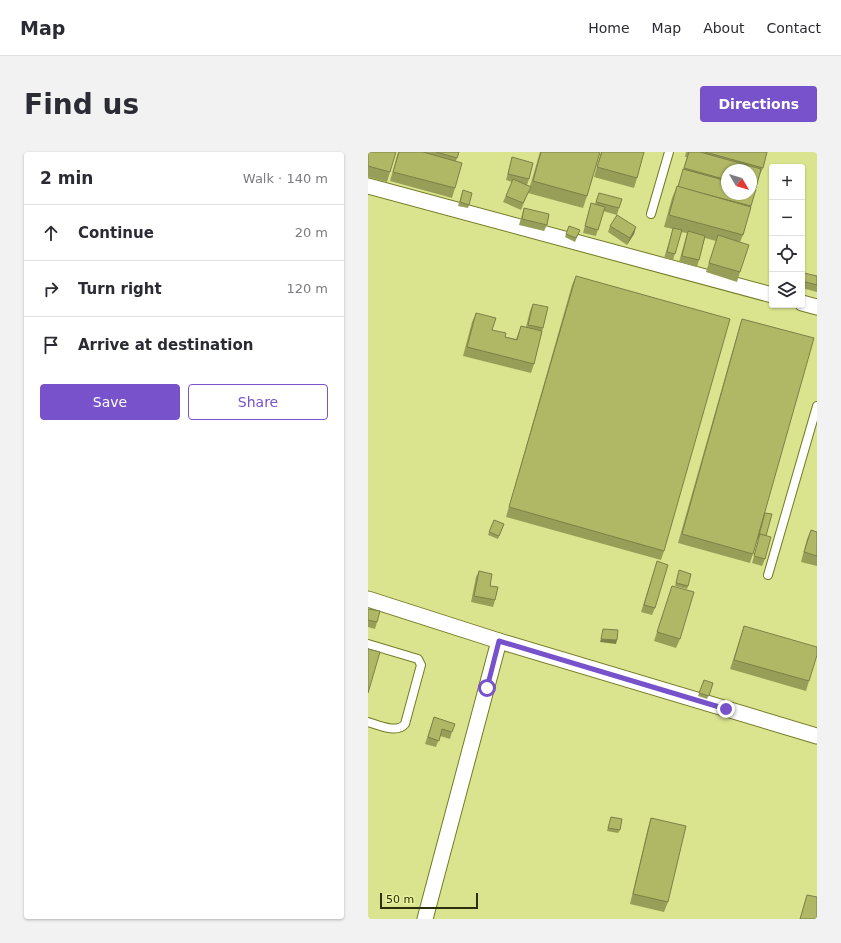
<!DOCTYPE html>
<meta charset="utf-8">
<style>
body{margin:0;font-family:"DejaVu Sans",sans-serif;background:#f2f2f3;color:#2b2b33}
.controls{position:absolute;right:12px;top:12px;display:grid;overflow:hidden;border-radius:4px;box-shadow:0 1px 3px #0004}
.controls button{width:36px;height:36px;display:grid;place-items:center;padding:0;border:0;border-bottom:1px solid #e1e1e2;background:#fff;color:#2b2b33;font:20px sans-serif}
.compass{position:absolute;left:353px;top:12px;width:36px;height:36px;border-radius:50%;background:#fff;box-shadow:0 1px 3px #0004;rotate:128deg}
.scale{position:absolute;left:12px;bottom:10px;width:98px;box-sizing:border-box;padding-left:4px;border:2px solid #2c2f0b;border-top:0;font-size:11px;line-height:14px;white-space:nowrap;color:#2c2f0b;-webkit-text-stroke:3px #e7f09b;paint-order:stroke}
.stop{position:absolute;width:12px;height:12px;margin:-9px;border:3px solid #7752cb;border-radius:50%;background:#fff}
.stop.end{background:#7752cb;border-color:#fff;box-shadow:0 1px 4px #0008}
.list{margin:0;padding:0;list-style:none}
h2{display:flex;justify-content:space-between;align-items:center;height:52px;margin:0;padding:0 16px;font-size:17px}
h2 small{font-size:13px;font-weight:400;color:#7c7c81}
.list li{display:grid;grid-template-columns:26px 1fr auto;gap:12px;align-items:center;box-sizing:border-box;height:56px;padding:0 16px;border-top:1px solid #e1e1e2}
.list b{display:block;font-size:15px;white-space:nowrap}
.list em{font-size:13px;font-style:normal;color:#7c7c81}
.actions{display:flex;gap:8px;padding:12px 16px}
.actions a{flex:1;padding:9px 0;border:1px solid #7752cb;border-radius:4px;text-align:center;font-size:14px;color:#7752cb}
.actions .main{background:#7752cb;color:#fff}
.icon{flex:none;width:22px;height:22px;fill:none;stroke:currentColor;stroke-width:2;stroke-linecap:round;stroke-linejoin:round}
.map{position:relative;flex:none;width:449px;height:767px;overflow:hidden;border-radius:4px}
header{display:flex;align-items:center;gap:24px;box-sizing:border-box;height:56px;padding:0 20px;background:#fff;border-bottom:1px solid #e1e1e2}
header strong{font-size:19px}
nav{display:flex;gap:22px;margin-inline-start:auto;font-size:14px}
.intro{display:flex;align-items:center;justify-content:space-between;box-sizing:border-box;height:96px;padding:0 24px}
h1{margin:0;font-size:28px}
.button{padding:10px 18px;border-radius:4px;background:#7752cb;color:#fff;font-size:14px;font-weight:700}
main{display:flex;gap:24px;padding:0 24px}
aside{flex:1;background:#fff;border-radius:4px;box-shadow:0 1px 3px #0004}
.map>svg:first-child{display:block}
.lines{fill:none;stroke-linecap:round;stroke-linejoin:round}
.service-casing{stroke:#747b25;stroke-width:10}
.minor-casing{stroke:#747b25;stroke-width:17}
.service{stroke:#fff;stroke-width:8}
.minor{stroke:#fff;stroke-width:15}
.wall{fill:#979e57;fill-rule:evenodd}
.shaded-wall{fill:#7b8147}
.building{fill:#b0b865;stroke:#7b8147}
.route{stroke:#7752cb;stroke-width:5}
</style>
<header>
<strong>Map</strong>
<nav><a>Home</a><a>Map</a><a>About</a><a>Contact</a></nav>
</header>
<div class="intro"><h1>Find us</h1><a class="button">Directions</a></div>
<main>
<aside>
<h2>2 min<small>Walk · 140 m</small></h2>
<ul class="list">
<li><svg class="icon" aria-label="ahead" viewBox="0 0 24 24"><path d="M12 20V5M6 11l6-6 6 6"/></svg><div><b>Continue</b></div><em>20 m</em></li>
<li><svg class="icon" aria-label="right" viewBox="0 0 24 24"><path d="M7 20v-9h11M14 6l5 5-5 5"/></svg><div><b>Turn right</b></div><em>120 m</em></li>
<li><svg class="icon" aria-label="arrive" viewBox="0 0 24 24"><path d="M6 21V4h12l-3 4 3 4H6"/></svg><div><b>Arrive at destination</b></div></li>
</ul>
<div class="actions"><a class="main">Save</a><a>Share</a></div>
</aside>
<div class="map">
<svg width="449" height="767" viewBox="0 0 449 767">
<rect width="100%" height="100%" fill="#dae38e"/>
<g class="lines">
<defs>
<g id="service">
<polyline points="283,62 301,0"/>
<polyline points="400,423 449,254"/>
<path d="M0,492l50,15 3,6 -16,59c-8,10 -27,1 -37,-2"/>
</g>
<g id="minor">
<polyline points="0,34 404,143"/>
<polyline points="434,151 449,155"/>
<polyline points="0,447 131,489 449,584"/>
<polyline points="57,767 131,489"/>
</g>
</defs>
<use href="#service" class="service-casing"/>
<use href="#minor" class="minor-casing"/>
<use href="#service" class="service"/>
<use href="#minor" class="minor"/>
</g>
<g class="wall">
<polygon points="0,0 22,20 19,30 0,25"/>
<polygon points="30,0 91,0 88,9 87,36 84,46 22,29"/>
<polygon points="172,0 232,0 219,44 215,56 160,41 153,58 135,50 144,30 138,28 144,5 161,27 159,33 162,34"/>
<polygon points="233,0 276,0 269,26 266,36 226,25"/>
<path d="M318,0h81l-4,16 -4,9 -16,58 -3,7v30l-3,10 -31,-10 10,-31 -11,-3 -6,22 -2,7 -18,-5 8,-29 -6,-1 -8,28 -9,-2 9,-29 -9,-2 8,-29 5,-12h1l5,-16 4,-13h-2zM359,18h24v24h-24z"/>
<polygon points="95,38 101,53 100,56 90,54"/>
<polygon points="231,41 251,56 249,63 235,59 228,84 215,81 223,51 227,52"/>
<polygon points="156,56 179,73 176,79 151,73"/>
<polygon points="201,74 212,78 207,90 197,85"/>
<polygon points="242,74 268,75 266,82 259,93 240,80"/>
<polygon points="436,121 449,124 449,140 434,136 434,125"/>
<polygon points="208,124 296,399 293,408 138,365 204,133"/>
<polygon points="165,152 175,176 166,212 163,221 95,204 104,170 108,161 124,178 137,185 148,187 153,174 158,175 162,159"/>
<polygon points="374,167 396,361 398,384 397,407 394,414 384,411 391,387 390,386 382,411 310,391 371,176"/>
<polygon points="126,368 136,372 130,387 120,383"/>
<polygon points="443,378 449,380 449,414 433,410 439,387"/>
<polygon points="289,409 287,456 284,463 273,460"/>
<polygon points="111,419 127,448 125,455 103,450 108,425"/>
<polygon points="310,422 320,434 319,437 307,434"/>
<polygon points="304,434 312,487 308,496 286,489"/>
<polygon points="0,457 9,470 7,477 0,475"/>
<polygon points="376,474 441,529 438,539 362,517"/>
<polygon points="336,528 345,531 339,547 330,544"/>
<polygon points="66,565 84,580 82,587 72,584 68,595 57,592"/>
<polygon points="243,665 252,678 250,681 239,679"/>
<polygon points="283,666 300,750 296,760 262,752 280,676"/>
<polygon points="439,743 449,767 432,767"/>
</g>
<g class="shaded-wall">
<polygon points="268,75 266,82 259,93 262,86"/>
<polygon points="233,487 249,488 248,492 232,490"/>
</g>
<g class="building">
<polygon points="0,0 28,0 22,20 0,14"/>
<polygon points="31,0 55,0 94,11 87,36 25,20"/>
<polygon points="68,0 91,0 89,6"/>
<polygon points="173,0 232,0 219,44 165,29"/>
<polygon points="234,0 276,0 269,26 229,15"/>
<polygon points="321,0 332,0 393,17 388,36 383,34 383,18 359,18 359,28 316,16"/>
<polygon points="337,0 399,0 395,16"/>
<polygon points="144,5 165,11 161,27 140,22"/>
<polygon points="315,17 359,29 359,42 383,42 383,36 388,37 383,54 310,35"/>
<polygon points="145,27 163,35 155,51 138,44"/>
<polygon points="309,34 383,55 375,83 301,63"/>
<polygon points="95,38 104,41 101,53 92,50"/>
<polygon points="231,41 254,47 251,56 228,50"/>
<polygon points="223,51 237,55 230,78 217,74"/>
<polygon points="156,56 181,62 179,73 154,67"/>
<polygon points="249,63 268,75 262,86 242,74"/>
<polygon points="201,74 212,78 208,86 198,82"/>
<polygon points="305,76 314,78 307,102 299,100"/>
<polygon points="320,79 337,84 331,108 314,104"/>
<polygon points="350,83 381,93 372,120 341,111"/>
<polygon points="436,121 449,124 449,133 434,129"/>
<polygon points="208,124 362,167 296,399 141,355"/>
<polygon points="165,152 180,155 175,176 160,173"/>
<polygon points="108,161 128,166 124,178 138,181 137,185 149,188 153,174 174,179 166,212 99,195"/>
<polygon points="374,167 446,186 385,402 314,382"/>
<polygon points="397,361 404,362 398,384 392,382 392,383 391,383"/>
<polygon points="126,368 136,372 131,384 121,380"/>
<polygon points="443,378 449,380 449,404 436,400"/>
<polygon points="392,382 403,385 397,407 386,404"/>
<polygon points="289,409 300,413 287,456 276,453"/>
<polygon points="311,418 323,422 320,434 308,431"/>
<polygon points="111,419 124,422 122,434 130,435 127,448 106,444"/>
<polygon points="304,434 326,440 312,487 289,480"/>
<polygon points="0,457 12,459 9,470 0,468"/>
<polygon points="376,474 449,495 449,503 441,529 366,508"/>
<polygon points="235,477 250,478 249,488 233,487"/>
<polygon points="0,497 12,500 0,541"/>
<polygon points="336,528 345,531 341,544 331,541"/>
<polygon points="66,565 87,572 84,580 74,577 71,589 60,585"/>
<polygon points="243,665 254,667 252,678 240,676"/>
<polygon points="283,666 318,674 300,750 265,742"/>
<polygon points="439,743 449,745 449,767 432,767"/>
</g>
<g class="lines">
<polyline class="route" points="119,536 131,489 358,557"/>
</g>
</svg>
<div class="controls">
<button>+</button>
<button>−</button>
<button><svg class="icon" aria-label="locate" viewBox="0 0 24 24"><circle cx="12" cy="12" r="6"/><path d="M12 2v4M12 18v4M2 12h4M18 12h4"/></svg></button>
<button><svg class="icon" aria-label="layers" viewBox="0 0 24 24"><path d="M12 4l9 5-9 5-9-5zM3 14l9 5 9-5"/></svg></button>
</div>
<svg class="compass" viewBox="-18 -18 36 36"><path d="M0-13l5 13h-10z" fill="#e53935"/><path d="M0 13l5-13h-10z" fill="#7c7c81"/></svg>
<div class="scale">50 m</div>
<div class="stop" style="left:119px;top:536px"></div>
<div class="stop end" style="left:358px;top:557px"></div>
</div>
</main>
